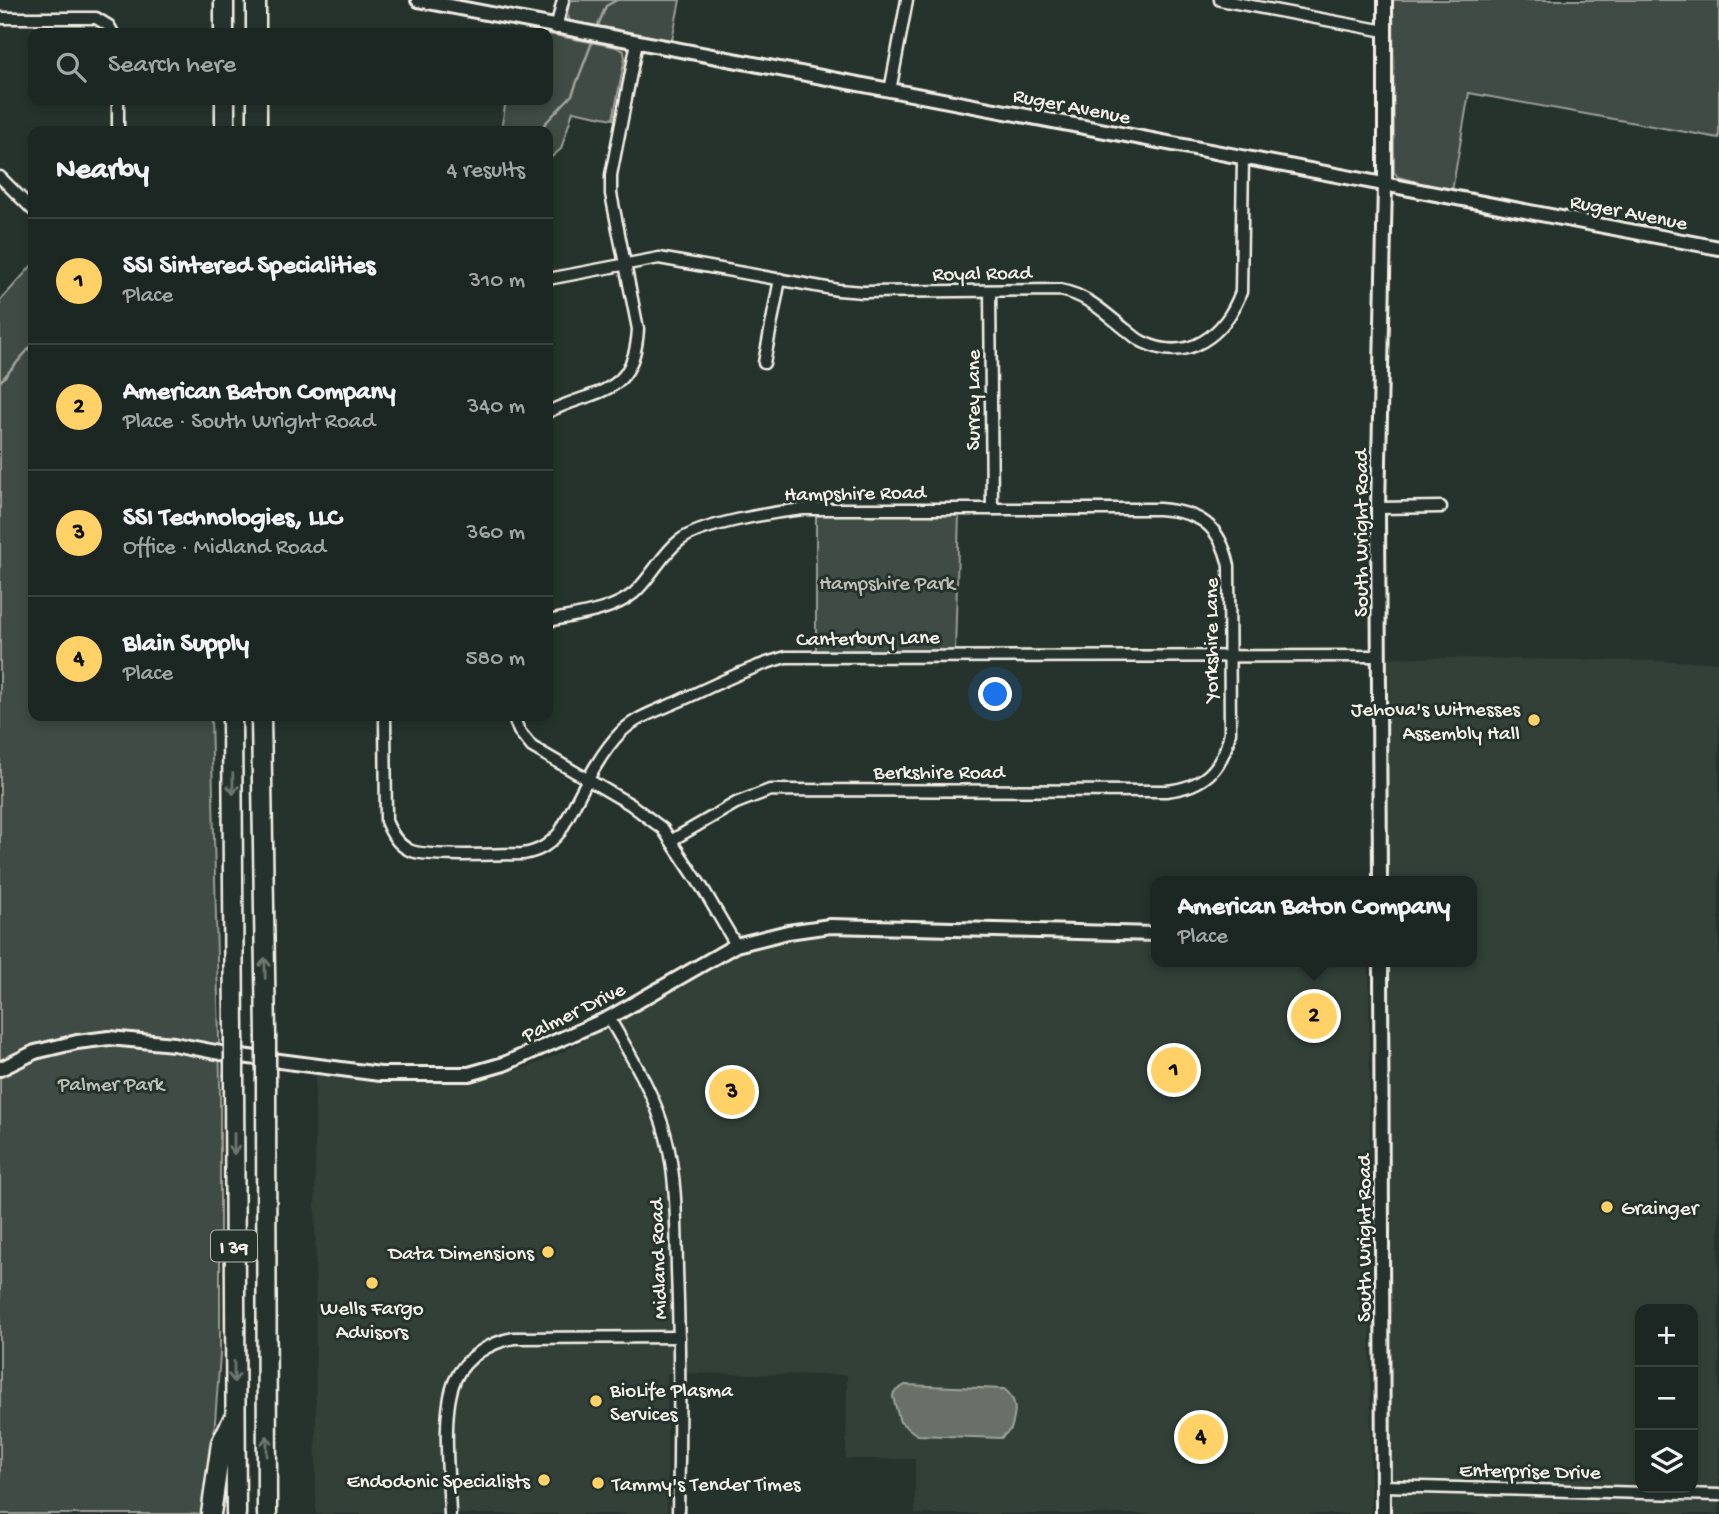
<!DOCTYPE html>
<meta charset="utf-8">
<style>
body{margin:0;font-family:"Gochi Hand",sans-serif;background:#29322f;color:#f1f3f6}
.controls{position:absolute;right:21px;bottom:21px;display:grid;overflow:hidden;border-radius:14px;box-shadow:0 4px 10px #0003}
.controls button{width:63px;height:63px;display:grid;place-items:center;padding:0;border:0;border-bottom:2px solid #3a4340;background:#1c2622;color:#f1f3f6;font:35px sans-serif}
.you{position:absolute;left:996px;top:695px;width:24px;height:24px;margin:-18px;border:5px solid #fff;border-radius:50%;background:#1a73e8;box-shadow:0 0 0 10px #1a73e833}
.badge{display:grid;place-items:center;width:46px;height:46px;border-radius:50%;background:#ffd166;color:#111;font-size:23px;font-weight:700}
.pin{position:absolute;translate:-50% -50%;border:4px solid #fff;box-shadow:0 2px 7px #0006}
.popup{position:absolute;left:1151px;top:876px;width:326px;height:91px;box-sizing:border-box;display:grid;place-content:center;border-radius:14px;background:#1c2622;filter:drop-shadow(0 2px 5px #0005);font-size:23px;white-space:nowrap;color:#a0a5a5}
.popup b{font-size:26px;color:#f1f3f6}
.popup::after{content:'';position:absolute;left:50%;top:100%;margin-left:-14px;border:14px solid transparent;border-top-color:#1c2622}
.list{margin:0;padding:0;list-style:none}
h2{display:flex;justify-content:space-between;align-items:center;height:91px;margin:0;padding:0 28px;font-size:30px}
h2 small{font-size:23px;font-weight:400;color:#a0a5a5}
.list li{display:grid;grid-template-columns:46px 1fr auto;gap:21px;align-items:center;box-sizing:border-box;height:126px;padding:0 28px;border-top:2px solid #3a4340}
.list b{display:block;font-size:26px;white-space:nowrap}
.list p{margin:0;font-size:23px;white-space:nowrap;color:#a0a5a5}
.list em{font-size:23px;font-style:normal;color:#a0a5a5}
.icon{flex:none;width:38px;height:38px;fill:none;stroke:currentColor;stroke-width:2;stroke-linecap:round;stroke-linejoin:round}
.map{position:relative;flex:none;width:1719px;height:1514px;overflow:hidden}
.search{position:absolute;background:#1c2622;box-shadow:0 4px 10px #0003;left:28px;top:28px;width:525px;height:77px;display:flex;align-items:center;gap:18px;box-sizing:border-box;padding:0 24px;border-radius:14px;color:#a0a5a5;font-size:26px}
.panel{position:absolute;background:#1c2622;box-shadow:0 4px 10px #0003;left:28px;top:126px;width:525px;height:595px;border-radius:14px}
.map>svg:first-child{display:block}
.built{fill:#333f39;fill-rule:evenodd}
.green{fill:#414b45;stroke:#9a9e96;stroke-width:2}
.water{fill:#676f68;stroke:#9fa39b;stroke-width:2}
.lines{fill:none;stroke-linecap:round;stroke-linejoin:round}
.stream{stroke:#9fa39b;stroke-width:2.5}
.street-casing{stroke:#f4f1e8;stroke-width:15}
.secondary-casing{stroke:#f4f1e8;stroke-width:18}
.highway-casing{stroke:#f4f1e8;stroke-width:23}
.street{stroke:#26332d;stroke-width:10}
.secondary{stroke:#26332d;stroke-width:12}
.highway{stroke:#26332d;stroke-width:18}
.highway-bridge-casing{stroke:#f4f1e8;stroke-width:23;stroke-linecap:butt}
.highway-bridge{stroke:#26332d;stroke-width:18}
.oneway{stroke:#6e766e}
.poi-dot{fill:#ffd166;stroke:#26332d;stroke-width:2.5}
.labels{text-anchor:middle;stroke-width:6;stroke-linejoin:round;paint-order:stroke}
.shield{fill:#26332d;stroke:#b6b8b0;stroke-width:2}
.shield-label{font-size:19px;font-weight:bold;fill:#f4f1e8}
.street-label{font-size:21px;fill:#f4f1e8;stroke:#26332d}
.park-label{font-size:21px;fill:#bebfb7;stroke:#26332d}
.poi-label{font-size:21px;fill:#f4f1e8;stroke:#26332d;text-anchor:end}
</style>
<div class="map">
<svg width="1719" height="1514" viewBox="0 0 1719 1514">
<rect width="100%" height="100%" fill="#26332d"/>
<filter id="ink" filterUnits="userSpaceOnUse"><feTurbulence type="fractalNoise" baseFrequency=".0143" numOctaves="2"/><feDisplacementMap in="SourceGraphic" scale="14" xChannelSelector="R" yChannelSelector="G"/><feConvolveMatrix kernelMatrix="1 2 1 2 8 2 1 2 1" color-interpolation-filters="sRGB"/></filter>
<g filter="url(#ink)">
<g class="built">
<path d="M1387,657l332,5v852h-330l-1,-552h84v-81h-84zM1640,1309h53v179h-53z"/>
<polygon points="853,932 1156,941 1156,962 1369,962 1371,1514 915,1514 915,1459 846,1459 847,1375 667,1373 667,1514 316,1514 315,1071 385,1081 453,1083 526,1068 563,1052 713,965 749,949 803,935"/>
</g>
<g class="green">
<polygon points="570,0 680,0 672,40 570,21 567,14"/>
<polygon points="1393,0 1719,0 1719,138 1469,93 1452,191 1398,177 1394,172"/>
<polygon points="548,34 616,47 624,51 625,58 613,119 573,111 561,149 548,160 548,131 501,131 506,100 548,100"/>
<polygon points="33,264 33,716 211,716 220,1080 220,1355 208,1514 0,1514 0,301"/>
<polygon points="816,513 959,513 955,652 816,652"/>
</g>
<path class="water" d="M905,1385l99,4c14,10 12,25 7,40l-10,9 -84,-3 -17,-13 -7,-25 1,-5z"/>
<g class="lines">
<g class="stream">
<polyline points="596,30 606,6 617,0"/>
<polyline points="538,131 572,95 594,37"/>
<polyline points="0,382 33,344"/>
</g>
<defs>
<g id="street">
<polyline points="1220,0 1385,31"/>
<polyline points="0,18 96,18 109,26 113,33"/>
<polyline points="556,28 563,0"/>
<polyline points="890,91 907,0"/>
<polyline points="118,100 118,131"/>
<polyline points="0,177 33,210"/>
<path d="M548,279l111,-21 179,32 25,2 197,-2c27,5 44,22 65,39 6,4 11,10 18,13 45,22 82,-7 98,-50l2,-135"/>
<polyline points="990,291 992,509"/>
<polyline points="764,363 780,279"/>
<path d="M548,412c48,-24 86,-14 90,-83l-27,-135v-19l26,-133"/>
<polyline points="1378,508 1441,507"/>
<path d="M548,621c27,-6 63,-9 86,-28 17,-15 27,-38 45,-52 20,-17 96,-29 124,-32h356c41,3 61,16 70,57l1,166c-7,37 -26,55 -64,59l-396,-1 -34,13 -64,37"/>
<path d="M385,716l1,105c5,12 11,23 23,29 15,8 93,4 114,4 17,-3 26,-9 37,-22 18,-32 36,-75 61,-100 15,-15 38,-22 56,-30 36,-16 72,-35 109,-45l593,-1"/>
<polyline points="513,716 519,731 532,747 630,804 663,829 705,892 736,945"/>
<path d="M609,1018c22,38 46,76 57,119 11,43 10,88 11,132 3,82 3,163 1,245"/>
<polyline points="1383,1486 1719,1495"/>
<path d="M450,1514c-1,-36 -9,-102 5,-134 10,-23 36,-38 59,-42l165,-1"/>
</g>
<g id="secondary">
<polyline points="418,0 1719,248"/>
<polyline points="1380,881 1378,508 1385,184 1385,0"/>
<polyline points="1381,962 1383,1514"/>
<polyline points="0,1069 35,1052 77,1042 109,1038 174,1044 226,1054 380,1074 469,1074 504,1064 609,1018 736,945 788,932 830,926 1156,934"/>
</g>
<g id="highway">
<polyline points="224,0 224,33"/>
<polyline points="256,0 256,33"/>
<polyline points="225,100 225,131"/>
<polyline points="257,100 257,131"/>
<polyline points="232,716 234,1039"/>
<polyline points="261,716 266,1036"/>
<polyline points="234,1076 236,1514"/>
<polyline points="266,1081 267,1514"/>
<polyline points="211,1514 221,1443 232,1421"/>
</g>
</defs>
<use href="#street" class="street-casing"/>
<use href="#secondary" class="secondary-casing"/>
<use href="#highway" class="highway-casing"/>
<use href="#street" class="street"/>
<use href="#secondary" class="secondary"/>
<use href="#highway" class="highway"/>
<defs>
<g id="highway-bridge">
<polyline points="234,1076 234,1039"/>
<polyline points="266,1081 266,1036"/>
</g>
</defs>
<use href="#highway-bridge" class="highway-bridge-casing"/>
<use href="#highway-bridge" class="highway-bridge"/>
</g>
<defs><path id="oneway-shaft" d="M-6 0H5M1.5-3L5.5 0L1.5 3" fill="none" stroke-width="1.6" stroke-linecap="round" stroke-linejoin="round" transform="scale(1.75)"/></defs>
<g class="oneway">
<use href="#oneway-shaft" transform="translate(233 784) rotate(89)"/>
<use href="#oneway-shaft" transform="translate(265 968) rotate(-91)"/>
<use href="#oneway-shaft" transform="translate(234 1144) rotate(90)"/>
<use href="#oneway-shaft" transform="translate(234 1372) rotate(90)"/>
<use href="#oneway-shaft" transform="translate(267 1446) rotate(-90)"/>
</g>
</g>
<g class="poi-dot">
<circle cx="1534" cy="720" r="7"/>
<circle cx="1607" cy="1207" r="7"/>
<circle cx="548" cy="1252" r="7"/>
<circle cx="372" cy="1283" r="7"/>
<circle cx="596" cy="1401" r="7"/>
<circle cx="544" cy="1480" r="7"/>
<circle cx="598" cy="1483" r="7"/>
</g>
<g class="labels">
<rect class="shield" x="211" y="1230.5" width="46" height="31" rx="5"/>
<g class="shield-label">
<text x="234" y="1253">I 39</text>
</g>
<g class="street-label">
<text transform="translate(1072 105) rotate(11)" y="7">Ruger Avenue</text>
<text transform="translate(1629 211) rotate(11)" y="7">Ruger Avenue</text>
<text transform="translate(982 272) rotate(-1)" y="7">Royal Road</text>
<text transform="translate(972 400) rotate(-90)" y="7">Surrey Lane</text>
<text transform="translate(855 492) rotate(-1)" y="7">Hampshire Road</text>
<text transform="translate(1360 533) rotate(-90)" y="7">South Wright Road</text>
<text transform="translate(868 637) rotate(-1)" y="7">Canterbury Lane</text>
<text transform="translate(1210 640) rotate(-90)" y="7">Yorkshire Lane</text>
<text x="939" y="778">Berkshire Road</text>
<text transform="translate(573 1011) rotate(-26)" y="7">Palmer Drive</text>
<text transform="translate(1363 1238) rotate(-90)" y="7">South Wright Road</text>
<text transform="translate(657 1259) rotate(-92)" y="7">Midland Road</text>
<text transform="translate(1530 1470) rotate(1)" y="7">Enterprise Drive</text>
</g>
<g class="park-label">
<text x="887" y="589">Hampshire Park</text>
<text x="111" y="1090">Palmer Park</text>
</g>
<g class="poi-label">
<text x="1520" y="715">Jehova's Witnesses<tspan x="1520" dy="24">Assembly Hall</tspan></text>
<text x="1621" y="1214" text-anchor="start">Grainger</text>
<text x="534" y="1259">Data Dimensions</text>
<text x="372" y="1314" text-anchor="middle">Wells Fargo<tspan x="372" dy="24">Advisors</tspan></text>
<text x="610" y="1396" text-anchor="start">BioLife Plasma<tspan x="610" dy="24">Services</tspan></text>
<text x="530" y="1487">Endodonic Specialists</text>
<text x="612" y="1490" text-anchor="start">Tammy's Tender Times</text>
</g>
</g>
</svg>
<div class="controls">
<button>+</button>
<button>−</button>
<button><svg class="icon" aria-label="layers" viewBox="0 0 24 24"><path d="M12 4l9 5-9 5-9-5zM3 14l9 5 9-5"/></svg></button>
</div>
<div class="you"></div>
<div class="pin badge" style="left:1174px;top:1070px">1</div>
<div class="pin badge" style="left:1314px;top:1016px">2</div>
<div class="popup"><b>American Baton Company</b>Place</div>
<div class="pin badge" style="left:732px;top:1092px">3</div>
<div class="pin badge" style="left:1201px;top:1437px">4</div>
<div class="search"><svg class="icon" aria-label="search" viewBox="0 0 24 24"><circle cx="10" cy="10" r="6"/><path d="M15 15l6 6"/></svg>Search here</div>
<section class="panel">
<h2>Nearby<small>4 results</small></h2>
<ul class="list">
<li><span class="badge">1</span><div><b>SSI Sintered Specialities</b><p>Place</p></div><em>310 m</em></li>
<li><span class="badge">2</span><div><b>American Baton Company</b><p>Place · South Wright Road</p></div><em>340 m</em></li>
<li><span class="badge">3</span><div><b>SSI Technologies, LLC</b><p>Office · Midland Road</p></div><em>360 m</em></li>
<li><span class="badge">4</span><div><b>Blain Supply</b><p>Place</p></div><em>580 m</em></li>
</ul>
</section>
</div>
